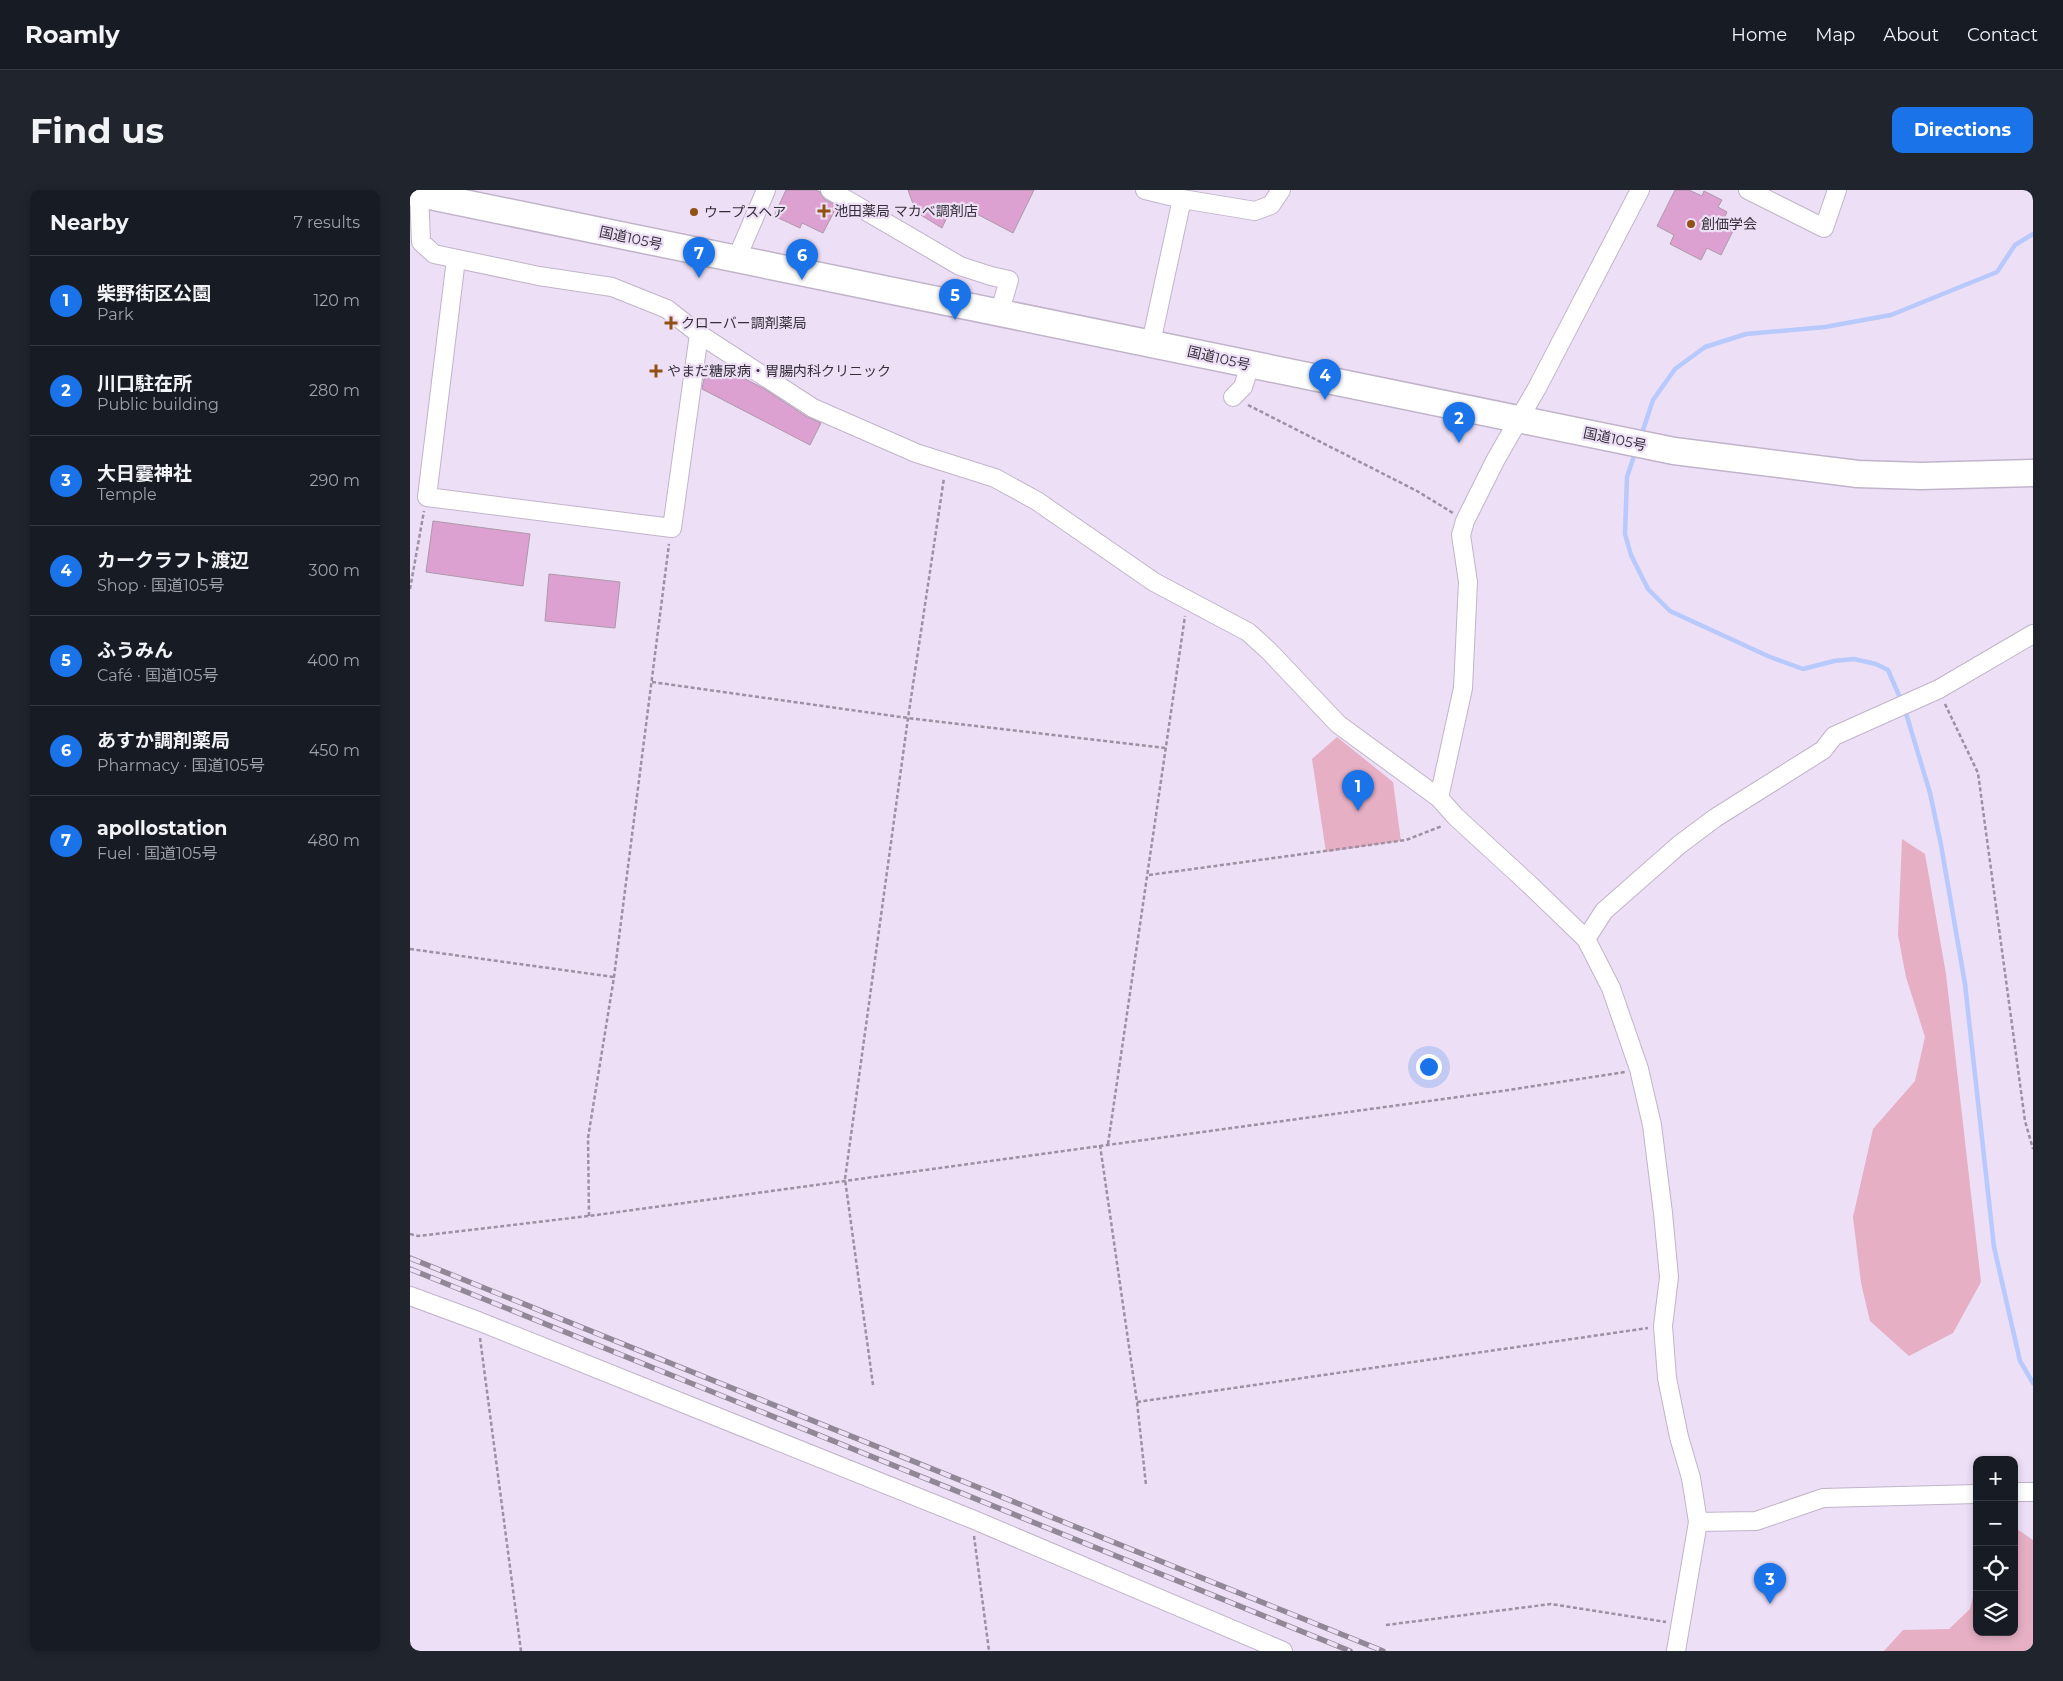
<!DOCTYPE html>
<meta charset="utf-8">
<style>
body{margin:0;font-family:Montserrat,"Noto Sans JP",sans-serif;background:#20242c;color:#f1f3f6}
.controls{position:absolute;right:15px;bottom:15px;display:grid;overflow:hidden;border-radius:10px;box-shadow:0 2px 8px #0003}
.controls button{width:45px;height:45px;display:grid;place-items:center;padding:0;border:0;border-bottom:1px solid #363941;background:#171b24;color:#f1f3f6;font:25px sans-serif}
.you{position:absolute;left:1018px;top:876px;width:18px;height:18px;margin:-12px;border:4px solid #fff;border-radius:50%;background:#1a73e8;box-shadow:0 0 0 8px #1a73e833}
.badge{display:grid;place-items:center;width:32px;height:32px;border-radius:50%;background:#1a73e8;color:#fff;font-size:16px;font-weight:700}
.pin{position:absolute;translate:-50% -41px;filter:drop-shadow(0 1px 2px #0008)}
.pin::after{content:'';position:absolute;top:26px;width:18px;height:15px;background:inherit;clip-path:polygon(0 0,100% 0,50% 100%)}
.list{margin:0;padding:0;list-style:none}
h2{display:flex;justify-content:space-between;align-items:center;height:65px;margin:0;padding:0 20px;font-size:21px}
h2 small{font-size:16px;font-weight:400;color:#9ea1a6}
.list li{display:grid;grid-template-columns:32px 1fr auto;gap:15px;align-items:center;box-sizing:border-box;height:90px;padding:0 20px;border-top:1px solid #363941}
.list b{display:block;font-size:19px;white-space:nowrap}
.list p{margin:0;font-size:16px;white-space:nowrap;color:#9ea1a6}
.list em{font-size:16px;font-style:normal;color:#9ea1a6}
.icon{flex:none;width:28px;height:28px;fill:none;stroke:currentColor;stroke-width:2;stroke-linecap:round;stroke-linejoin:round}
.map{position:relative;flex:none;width:1623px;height:1461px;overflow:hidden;border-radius:10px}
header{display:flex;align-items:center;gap:30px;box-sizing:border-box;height:70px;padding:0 25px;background:#171b24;border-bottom:1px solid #363941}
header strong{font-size:24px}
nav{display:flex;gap:28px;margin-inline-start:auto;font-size:18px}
.intro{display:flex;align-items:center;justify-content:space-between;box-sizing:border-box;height:120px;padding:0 30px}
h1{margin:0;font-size:35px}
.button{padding:12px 22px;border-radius:10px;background:#1a73e8;color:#fff;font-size:18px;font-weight:700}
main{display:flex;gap:30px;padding:0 30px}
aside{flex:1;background:#171b24;border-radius:10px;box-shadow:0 2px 8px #0003}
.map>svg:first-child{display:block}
.green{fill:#e6afc3}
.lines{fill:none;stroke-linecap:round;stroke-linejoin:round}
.stream{stroke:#b7c9fd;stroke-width:4.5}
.building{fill:#dda1d1;stroke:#ad98a9}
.minor-casing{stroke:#c1b4ca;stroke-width:20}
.highway-casing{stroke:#c1b4ca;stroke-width:29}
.path{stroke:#9b91a2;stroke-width:2.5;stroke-dasharray:4 2.5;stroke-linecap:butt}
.minor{stroke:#fff;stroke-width:18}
.highway{stroke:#fff;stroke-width:26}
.rail-casing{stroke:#908797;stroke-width:5.5}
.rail{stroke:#eddff6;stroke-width:4;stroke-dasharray:11;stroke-linecap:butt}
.poi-dot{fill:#8f5115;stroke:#eddff6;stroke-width:2}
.labels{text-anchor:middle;stroke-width:4.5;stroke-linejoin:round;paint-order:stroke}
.poi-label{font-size:14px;fill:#332e37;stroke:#eddff6;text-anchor:start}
.street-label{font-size:14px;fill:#332e37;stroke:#eddff6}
</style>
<header>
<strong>Roamly</strong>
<nav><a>Home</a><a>Map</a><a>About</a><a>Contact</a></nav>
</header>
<div class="intro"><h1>Find us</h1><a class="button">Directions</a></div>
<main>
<aside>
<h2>Nearby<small>7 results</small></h2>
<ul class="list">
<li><span class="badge">1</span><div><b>柴野街区公園</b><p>Park</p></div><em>120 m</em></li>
<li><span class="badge">2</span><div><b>川口駐在所</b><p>Public building</p></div><em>280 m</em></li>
<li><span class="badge">3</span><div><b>大日霎神社</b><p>Temple</p></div><em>290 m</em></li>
<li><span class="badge">4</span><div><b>カークラフト渡辺</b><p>Shop · 国道105号</p></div><em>300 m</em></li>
<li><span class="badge">5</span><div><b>ふうみん</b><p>Café · 国道105号</p></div><em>400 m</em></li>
<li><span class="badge">6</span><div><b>あすか調剤薬局</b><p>Pharmacy · 国道105号</p></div><em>450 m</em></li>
<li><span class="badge">7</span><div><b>apollostation</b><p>Fuel · 国道105号</p></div><em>480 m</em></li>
</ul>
</aside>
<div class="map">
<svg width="1623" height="1461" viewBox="0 0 1623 1461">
<rect width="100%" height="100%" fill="#eddff6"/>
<g class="green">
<polygon points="927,547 983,592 991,651 916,662 902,569"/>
<polygon points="1492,649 1515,664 1536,784 1571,1092 1543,1143 1499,1166 1460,1131 1451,1093 1443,1027 1463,939 1505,891 1515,847 1496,787 1488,745"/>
<polygon points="1604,1337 1623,1350 1623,1461 1474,1461 1493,1440 1539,1439 1560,1419 1567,1391 1567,1442 1604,1442"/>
</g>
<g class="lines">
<g class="stream">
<polyline points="1231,246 1243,210 1265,179 1295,157 1336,144 1415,137 1481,125 1587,82 1605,55 1623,44"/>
<polyline points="1225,263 1217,287 1215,344 1221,365 1238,399 1260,421 1360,467 1393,479 1424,471 1444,469 1466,474 1478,480 1491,510"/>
<polyline points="1495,520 1520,603 1531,655 1555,794 1584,1057 1610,1171 1623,1193"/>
</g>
</g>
<g class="building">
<polygon points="376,0 406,0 410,2 414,9 427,16 413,43 392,33 390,38 364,26"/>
<polygon points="498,0 624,0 603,43 544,12 532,38 506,22"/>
<polygon points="1265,0 1279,0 1292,6 1294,1 1312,10 1308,17 1317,22 1312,33 1324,39 1311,65 1297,58 1291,70 1260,54 1264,45 1247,36"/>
<polygon points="302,172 353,198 397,227 411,233 400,255 292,199 294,189"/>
<polygon points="23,331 120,344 113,396 16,382"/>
<polygon points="139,384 210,392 205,438 135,431"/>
</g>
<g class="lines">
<defs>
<g id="minor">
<polyline points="9,0 11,52 24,64 129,86 202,97 257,119 289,144 403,218 506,263 585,288 627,311 744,392 838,442 859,461 928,534 1029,608 1046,627 1120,695 1176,749 1201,798 1229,879 1242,935 1253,1023 1259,1087 1253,1136 1257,1188 1269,1247 1281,1288 1288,1332 1266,1461"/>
<polyline points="420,0 550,76 581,86 599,90 589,124"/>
<polyline points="735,0 772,9 845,21 861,15 871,0"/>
<polyline points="1338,0 1414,38 1427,0"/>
<polyline points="46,69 17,307 262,338 289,144"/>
<polyline points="326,70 356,0"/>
<polyline points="741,153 772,9"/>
<polyline points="823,207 833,197 840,175"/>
<polyline points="1029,608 1053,498 1058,392 1051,345 1055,331 1086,269 1127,198 1230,0"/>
<polyline points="1176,749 1194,721 1269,655 1305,628 1413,560 1424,546 1529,499 1623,444"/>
<polyline points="0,1106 68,1131 562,1329 873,1461"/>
<polyline points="1604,1302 1623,1302"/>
<polyline points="1288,1332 1346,1331 1413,1308 1567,1304"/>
</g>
<polyline id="highway" points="0,2 1264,261 1448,284 1511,286 1623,283"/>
</defs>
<use href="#minor" class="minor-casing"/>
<use href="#highway" class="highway-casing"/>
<g class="path">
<polyline points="838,215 1007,301 1043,323"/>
<polyline points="0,399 14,321"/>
<polyline points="242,492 498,528 755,558"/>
<polyline points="1535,514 1568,583 1615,931 1623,959"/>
<polyline points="739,685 996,650 1032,636"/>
<polyline points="0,759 204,787"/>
<polyline points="698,954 775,426"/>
<polyline points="690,955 727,1212 736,1295"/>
<polyline points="179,1026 178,948 204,787 259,354"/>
<polyline points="0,1044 8,1046 179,1026 1092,901 1215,882"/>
<polyline points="70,1148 111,1461"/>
<polyline points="463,1195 435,989 498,528 534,288"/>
<polyline points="727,1212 1238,1138"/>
<polyline points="564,1346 579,1461"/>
<polyline points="976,1435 1141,1414 1256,1432"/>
</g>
<use href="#minor" class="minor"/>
<use href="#highway" class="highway"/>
<defs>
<g id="rail">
<polyline points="0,1068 973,1461"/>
<polyline points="0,1079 940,1461"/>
</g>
</defs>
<use href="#rail" class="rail-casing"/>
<use href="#rail" class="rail"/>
</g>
<g class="poi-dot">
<path d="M411.5 13.5h5v5h5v5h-5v5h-5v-5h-5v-5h5z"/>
<circle cx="284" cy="22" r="5"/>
<circle cx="1281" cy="34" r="5"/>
<path d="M258.5 125.5h5v5h5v5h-5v5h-5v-5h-5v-5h5z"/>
<path d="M243.5 173.5h5v5h5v5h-5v5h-5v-5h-5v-5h5z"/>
</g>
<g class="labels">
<g class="poi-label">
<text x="424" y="26">池田薬局 マカベ調剤店</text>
<text x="294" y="27">ウープスヘア</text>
<text x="1291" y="39">創価学会</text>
<text x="271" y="138">クローバー調剤薬局</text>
<text x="257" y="186">やまだ糖尿病・胃腸内科クリニック</text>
</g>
<g class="street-label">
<text transform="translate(221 48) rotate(12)" y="5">国道105号</text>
<text transform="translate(809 168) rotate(13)" y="5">国道105号</text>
<text transform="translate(1205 249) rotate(12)" y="5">国道105号</text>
</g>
</g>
</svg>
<div class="controls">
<button>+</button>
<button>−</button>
<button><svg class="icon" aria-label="locate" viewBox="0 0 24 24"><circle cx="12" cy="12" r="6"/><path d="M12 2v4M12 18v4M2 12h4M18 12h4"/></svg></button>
<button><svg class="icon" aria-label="layers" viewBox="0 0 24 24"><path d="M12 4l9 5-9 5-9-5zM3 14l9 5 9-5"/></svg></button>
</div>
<div class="you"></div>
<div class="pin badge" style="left:948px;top:621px">1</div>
<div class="pin badge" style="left:1049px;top:253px">2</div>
<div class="pin badge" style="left:1360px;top:1414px">3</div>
<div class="pin badge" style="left:915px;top:210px">4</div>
<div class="pin badge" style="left:545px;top:130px">5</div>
<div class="pin badge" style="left:392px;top:90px">6</div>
<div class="pin badge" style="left:289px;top:88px">7</div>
</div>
</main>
